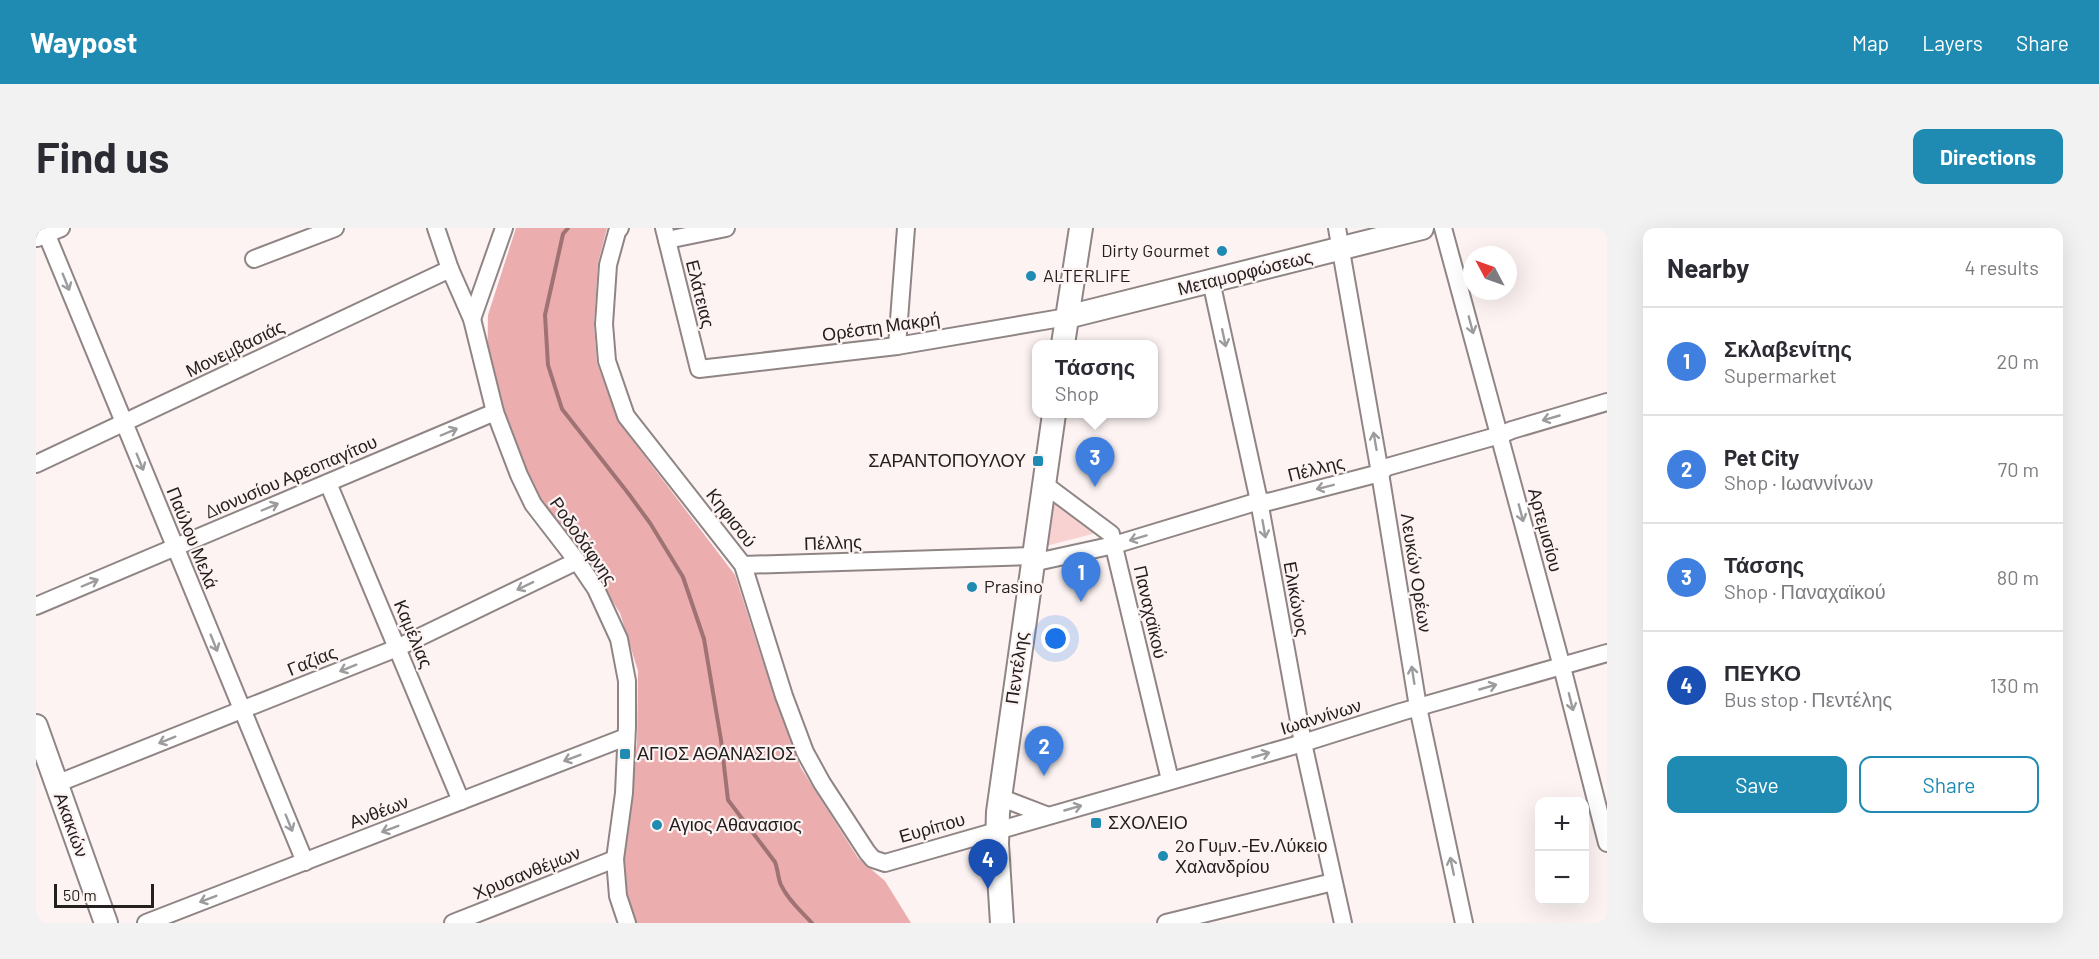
<!DOCTYPE html>
<meta charset="utf-8">
<style>
body{margin:0;font-family:Barlow,sans-serif;background:#f2f2f3;color:#2b2b33}
.controls{position:absolute;right:18px;bottom:18px;display:grid;overflow:hidden;border-radius:12px;box-shadow:0 6px 24px #0002}
.controls button{width:54px;height:54px;display:grid;place-items:center;padding:0;border:0;border-bottom:2px solid #e1e1e2;background:#fff;color:#2b2b33;font:30px sans-serif}
.compass{position:absolute;left:1427px;top:18px;width:54px;height:54px;border-radius:50%;background:#fff;box-shadow:0 6px 24px #0002;rotate:311deg}
.scale{position:absolute;left:18px;bottom:15px;width:100px;box-sizing:border-box;padding-left:6px;border:3px solid #252020;border-top:0;font-size:16px;line-height:21px;white-space:nowrap;color:#252020;-webkit-text-stroke:4px #fdf3f3;paint-order:stroke}
.you{position:absolute;left:1020px;top:411px;width:21px;height:21px;margin:-15px;border:4px solid #fff;border-radius:50%;background:#1a73e8;box-shadow:0 0 0 9px #1a73e833}
.badge{display:grid;place-items:center;width:39px;height:39px;border-radius:50%;background:#1f8bb2;color:#fff;font-size:20px;font-weight:700}
.pin{position:absolute;translate:-50% -50px;filter:drop-shadow(0 2px 3px #0008)}
.pin::after{content:'';position:absolute;top:32px;width:21px;height:18px;background:inherit;clip-path:polygon(0 0,100% 0,50% 100%)}
.popup{position:absolute;left:996px;top:112px;width:126px;height:78px;box-sizing:border-box;display:grid;place-content:center;border-radius:12px;background:#fff;filter:drop-shadow(0 2px 4px #0005);font-size:20px;white-space:nowrap;color:#7c7c81}
.popup b{font-size:22px;color:#2b2b33}
.popup::after{content:'';position:absolute;left:50%;top:100%;margin-left:-12px;border:12px solid transparent;border-top-color:#fff}
.list{margin:0;padding:0;list-style:none}
h2{display:flex;justify-content:space-between;align-items:center;height:78px;margin:0;padding:0 24px;font-size:26px}
h2 small{font-size:20px;font-weight:400;color:#7c7c81}
.list li{display:grid;grid-template-columns:39px 1fr auto;gap:18px;align-items:center;box-sizing:border-box;height:108px;padding:0 24px;border-top:2px solid #e1e1e2}
.list b{display:block;font-size:22px;white-space:nowrap}
.list p{margin:0;font-size:20px;white-space:nowrap;color:#7c7c81}
.list em{font-size:20px;font-style:normal;color:#7c7c81}
.actions{display:flex;gap:12px;padding:18px 24px}
.actions a{flex:1;padding:14px 0;border:2px solid #1f8bb2;border-radius:12px;text-align:center;font-size:21px;color:#1f8bb2}
.actions .main{background:#1f8bb2;color:#fff}
.map{position:relative;flex:none;width:1571px;height:695px;overflow:hidden;border-radius:12px}
header{display:flex;align-items:center;gap:36px;box-sizing:border-box;height:84px;padding:0 30px;background:#1f8bb2;color:#fff}
header strong{font-size:28px}
nav{display:flex;gap:33px;margin-inline-start:auto;font-size:21px}
.intro{display:flex;align-items:center;justify-content:space-between;box-sizing:border-box;height:144px;padding:0 36px}
h1{margin:0;font-size:42px}
.button{padding:15px 27px;border-radius:12px;background:#1f8bb2;color:#fff;font-size:21px;font-weight:700}
main{display:flex;gap:36px;padding:0 36px}
aside{flex:1;background:#fff;border-radius:12px;box-shadow:0 6px 24px #0002}
.map>svg:first-child{display:block}
.green{fill:#f8d1d1}
.forest{fill:#ecadae}
.lines{fill:none;stroke-linecap:round;stroke-linejoin:round}
.stream{stroke:#9f7373;stroke-width:4}
.street-casing{stroke:#908585;stroke-width:20}
.secondary-casing{stroke:#908585;stroke-width:26}
.street{stroke:#fff;stroke-width:16}
.secondary{stroke:#fff;stroke-width:22}
.oneway{stroke:#9d9b9b}
.poi-dot{fill:#1f8bb2;stroke:#fdf3f3;stroke-width:2}
.labels{text-anchor:middle;stroke-width:4.5;stroke-linejoin:round;paint-order:stroke}
.poi-label{font-size:18px;fill:#252020;stroke:#fdf3f3;text-anchor:start}
.street-label{font-size:18px;fill:#252020;stroke:#fdf3f3}
</style>
<header>
<strong>Waypost</strong>
<nav><a>Map</a><a>Layers</a><a>Share</a></nav>
</header>
<div class="intro"><h1>Find us</h1><a class="button">Directions</a></div>
<main>
<div class="map">
<svg width="1571" height="695" viewBox="0 0 1571 695">
<rect width="100%" height="100%" fill="#fdf3f3"/>
<polygon class="green" points="1017,272 1064,304 1006,319 1014,273"/>
<polygon class="forest" points="480,0 571,0 562,35 558,96 561,135 582,193 699,347 739,471 765,540 822,630 849,653 875,695 595,695 584,635 601,516 602,443 584,385 547,328 488,253 451,152 452,87"/>
<g class="lines">
<path class="stream" d="M532,0l-5,6 -18,81 3,50 14,44 66,84 22,30 33,54 21,62 17,101 7,60 47,62c3,8 3,16 6,23 7,15 20,26 31,38"/>
<defs>
<g id="street">
<polyline points="8,0 269,634"/>
<polyline points="400,0 414,41 436,91 459,184 483,247 497,276 541,333 560,361 583,411 591,453 591,499 588,565 579,631 582,668 591,695"/>
<polyline points="584,0 581,4 572,37 568,96 571,133 590,188 707,337 748,468 769,524 786,555 831,624 837,631 849,635 1267,515 1365,484 1571,425"/>
<polyline points="628,0 663,141 861,118 1031,89"/>
<polyline points="1301,0 1344,245 1382,479 1428,695"/>
<polyline points="1407,0 1526,439 1571,615"/>
<polyline points="1,10 25,0"/>
<polyline points="631,12 690,0"/>
<polyline points="218,31 299,0"/>
<polyline points="1175,53 1223,273 1267,515 1307,695"/>
<polyline points="436,91 468,0"/>
<polyline points="861,118 870,0"/>
<polyline points="0,236 414,41"/>
<polyline points="292,255 425,573"/>
<polyline points="1008,256 1075,306 1134,552"/>
<polyline points="996,335 1078,317 1223,273 1232,274 1344,245 1351,239 1464,207 1476,202 1571,174"/>
<polyline points="707,337 997,328"/>
<polyline points="0,378 459,184"/>
<polyline points="20,556 361,420 541,333"/>
<polyline points="963,569 1010,587"/>
<polyline points="110,695 590,509"/>
<polyline points="417,695 579,631"/>
<polyline points="1130,695 1297,654"/>
</g>
<g id="secondary">
<polyline points="1031,89 1386,0"/>
<polyline points="1027,116 1045,0"/>
<polyline points="0,498 70,695"/>
<polyline points="966,695 961,616 962,584 1018,186"/>
</g>
</defs>
<use href="#street" class="street-casing"/>
<use href="#secondary" class="secondary-casing"/>
<use href="#street" class="street"/>
<use href="#secondary" class="secondary"/>
</g>
<defs><path id="oneway-shaft" d="M-6 0H5M1.5-3L5.5 0L1.5 3" fill="none" stroke-width="1.6" stroke-linecap="round" stroke-linejoin="round" transform="scale(1.5)"/></defs>
<g class="oneway">
<use href="#oneway-shaft" transform="translate(30 54) rotate(68)"/>
<use href="#oneway-shaft" transform="translate(1435 97) rotate(75)"/>
<use href="#oneway-shaft" transform="translate(1188 110) rotate(78)"/>
<use href="#oneway-shaft" transform="translate(1515 190) rotate(164)"/>
<use href="#oneway-shaft" transform="translate(413 204) rotate(-23)"/>
<use href="#oneway-shaft" transform="translate(1339 213) rotate(-100)"/>
<use href="#oneway-shaft" transform="translate(104 234) rotate(68)"/>
<use href="#oneway-shaft" transform="translate(1289 259) rotate(166)"/>
<use href="#oneway-shaft" transform="translate(234 279) rotate(-23)"/>
<use href="#oneway-shaft" transform="translate(1485 285) rotate(75)"/>
<use href="#oneway-shaft" transform="translate(1228 301) rotate(80)"/>
<use href="#oneway-shaft" transform="translate(1102 310) rotate(163)"/>
<use href="#oneway-shaft" transform="translate(54 355) rotate(-23)"/>
<use href="#oneway-shaft" transform="translate(489 358) rotate(154)"/>
<use href="#oneway-shaft" transform="translate(178 415) rotate(68)"/>
<use href="#oneway-shaft" transform="translate(312 440) rotate(158)"/>
<use href="#oneway-shaft" transform="translate(1377 447) rotate(-99)"/>
<use href="#oneway-shaft" transform="translate(1452 459) rotate(-16)"/>
<use href="#oneway-shaft" transform="translate(1535 474) rotate(76)"/>
<use href="#oneway-shaft" transform="translate(131 512) rotate(158)"/>
<use href="#oneway-shaft" transform="translate(1225 527) rotate(-16)"/>
<use href="#oneway-shaft" transform="translate(536 530) rotate(159)"/>
<use href="#oneway-shaft" transform="translate(1037 580) rotate(-16)"/>
<use href="#oneway-shaft" transform="translate(253 595) rotate(68)"/>
<use href="#oneway-shaft" transform="translate(354 601) rotate(159)"/>
<use href="#oneway-shaft" transform="translate(1416 638) rotate(-102)"/>
<use href="#oneway-shaft" transform="translate(172 671) rotate(159)"/>
</g>
<g class="poi-dot">
<circle cx="1186" cy="23" r="6"/>
<circle cx="995" cy="48" r="6"/>
<rect x="996" y="227" width="12" height="12" rx="3"/>
<circle cx="936" cy="359" r="6"/>
<rect x="583" y="520" width="12" height="12" rx="3"/>
<rect x="1054" y="589" width="12" height="12" rx="3"/>
<circle cx="621" cy="597" r="6"/>
<circle cx="1127" cy="628" r="6"/>
</g>
<g class="labels">
<g class="poi-label">
<text x="1174" y="29" text-anchor="end">Dirty Gourmet</text>
<text x="1007" y="54">ALTERLIFE</text>
<text x="990" y="239" text-anchor="end">ΣΑΡΑΝΤΟΠΟΥΛΟΥ</text>
<text x="948" y="365">Prasino</text>
<text x="601" y="532">ΑΓΙΟΣ ΑΘΑΝΑΣΙΟΣ</text>
<text x="1072" y="601">ΣΧΟΛΕΙΟ</text>
<text x="633" y="603">Αγιος Αθανασιος</text>
<text x="1139" y="624">2ο Γυμν.-Εν.Λύκειο<tspan x="1139" dy="21">Χαλανδρίου</tspan></text>
</g>
<g class="street-label">
<text transform="translate(1209 45) rotate(-14)" y="6">Μεταμορφώσεως</text>
<text transform="translate(664 66) rotate(76)" y="6">Ελάτειας</text>
<text transform="translate(845 99) rotate(-8)" y="6">Ορέστη Μακρή</text>
<text transform="translate(199 121) rotate(-26)" y="6">Μονεμβασιάς</text>
<text transform="translate(1280 241) rotate(-14)" y="6">Πέλλης</text>
<text transform="translate(255 249) rotate(-23)" y="6">Διονυσίου Αρεοπαγίτου</text>
<text transform="translate(695 290) rotate(52)" y="6">Κηφισού</text>
<text transform="translate(1509 302) rotate(75)" y="6">Αρτεμισίου</text>
<text transform="translate(156 310) rotate(68)" y="6">Παύλου Μελά</text>
<text transform="translate(547 313) rotate(55)" y="6">Ροδοδάφνης</text>
<text transform="translate(797 315) rotate(-2)" y="6">Πέλλης</text>
<text transform="translate(1380 345) rotate(81)" y="6">Λευκών Ορέων</text>
<text transform="translate(1260 371) rotate(80)" y="6">Ελικώνος</text>
<text transform="translate(1114 384) rotate(77)" y="6">Παναχαϊκού</text>
<text transform="translate(377 406) rotate(67)" y="6">Καμέλιας</text>
<text transform="translate(276 433) rotate(-22)" y="6">Γαζίας</text>
<text transform="translate(981 440) rotate(-82)" y="6">Πεντέλης</text>
<text transform="translate(1285 489) rotate(-17)" y="6">Ιωαννίνων</text>
<text transform="translate(343 584) rotate(-21)" y="6">Ανθέων</text>
<text transform="translate(35 597) rotate(70)" y="6">Ακακιών</text>
<text transform="translate(896 600) rotate(-16)" y="6">Ευρίπου</text>
<text transform="translate(491 645) rotate(-22)" y="6">Χρυσανθέμων</text>
</g>
</g>
</svg>
<div class="controls">
<button>+</button>
<button>−</button>
</div>
<svg class="compass" viewBox="-18 -18 36 36"><path d="M0-13l5 13h-10z" fill="#e53935"/><path d="M0 13l5-13h-10z" fill="#7c7c81"/></svg>
<div class="scale">50 m</div>
<div class="you"></div>
<div class="pin badge" style="left:1045px;top:374px;background:#3f7fe0">1</div>
<div class="pin badge" style="left:1008px;top:548px;background:#3f7fe0">2</div>
<div class="pin badge" style="left:1059px;top:259px;background:#3f7fe0">3</div>
<div class="popup"><b>Τάσσης</b>Shop</div>
<div class="pin badge" style="left:952px;top:661px;background:#1a4fb4">4</div>
</div>
<aside>
<h2>Nearby<small>4 results</small></h2>
<ul class="list">
<li><span class="badge" style="background:#3f7fe0">1</span><div><b>Σκλαβενίτης</b><p>Supermarket</p></div><em>20 m</em></li>
<li><span class="badge" style="background:#3f7fe0">2</span><div><b>Pet City</b><p>Shop · Ιωαννίνων</p></div><em>70 m</em></li>
<li><span class="badge" style="background:#3f7fe0">3</span><div><b>Τάσσης</b><p>Shop · Παναχαϊκού</p></div><em>80 m</em></li>
<li><span class="badge" style="background:#1a4fb4">4</span><div><b>ΠΕΥΚΟ</b><p>Bus stop · Πεντέλης</p></div><em>130 m</em></li>
</ul>
<div class="actions"><a class="main">Save</a><a>Share</a></div>
</aside>
</main>
